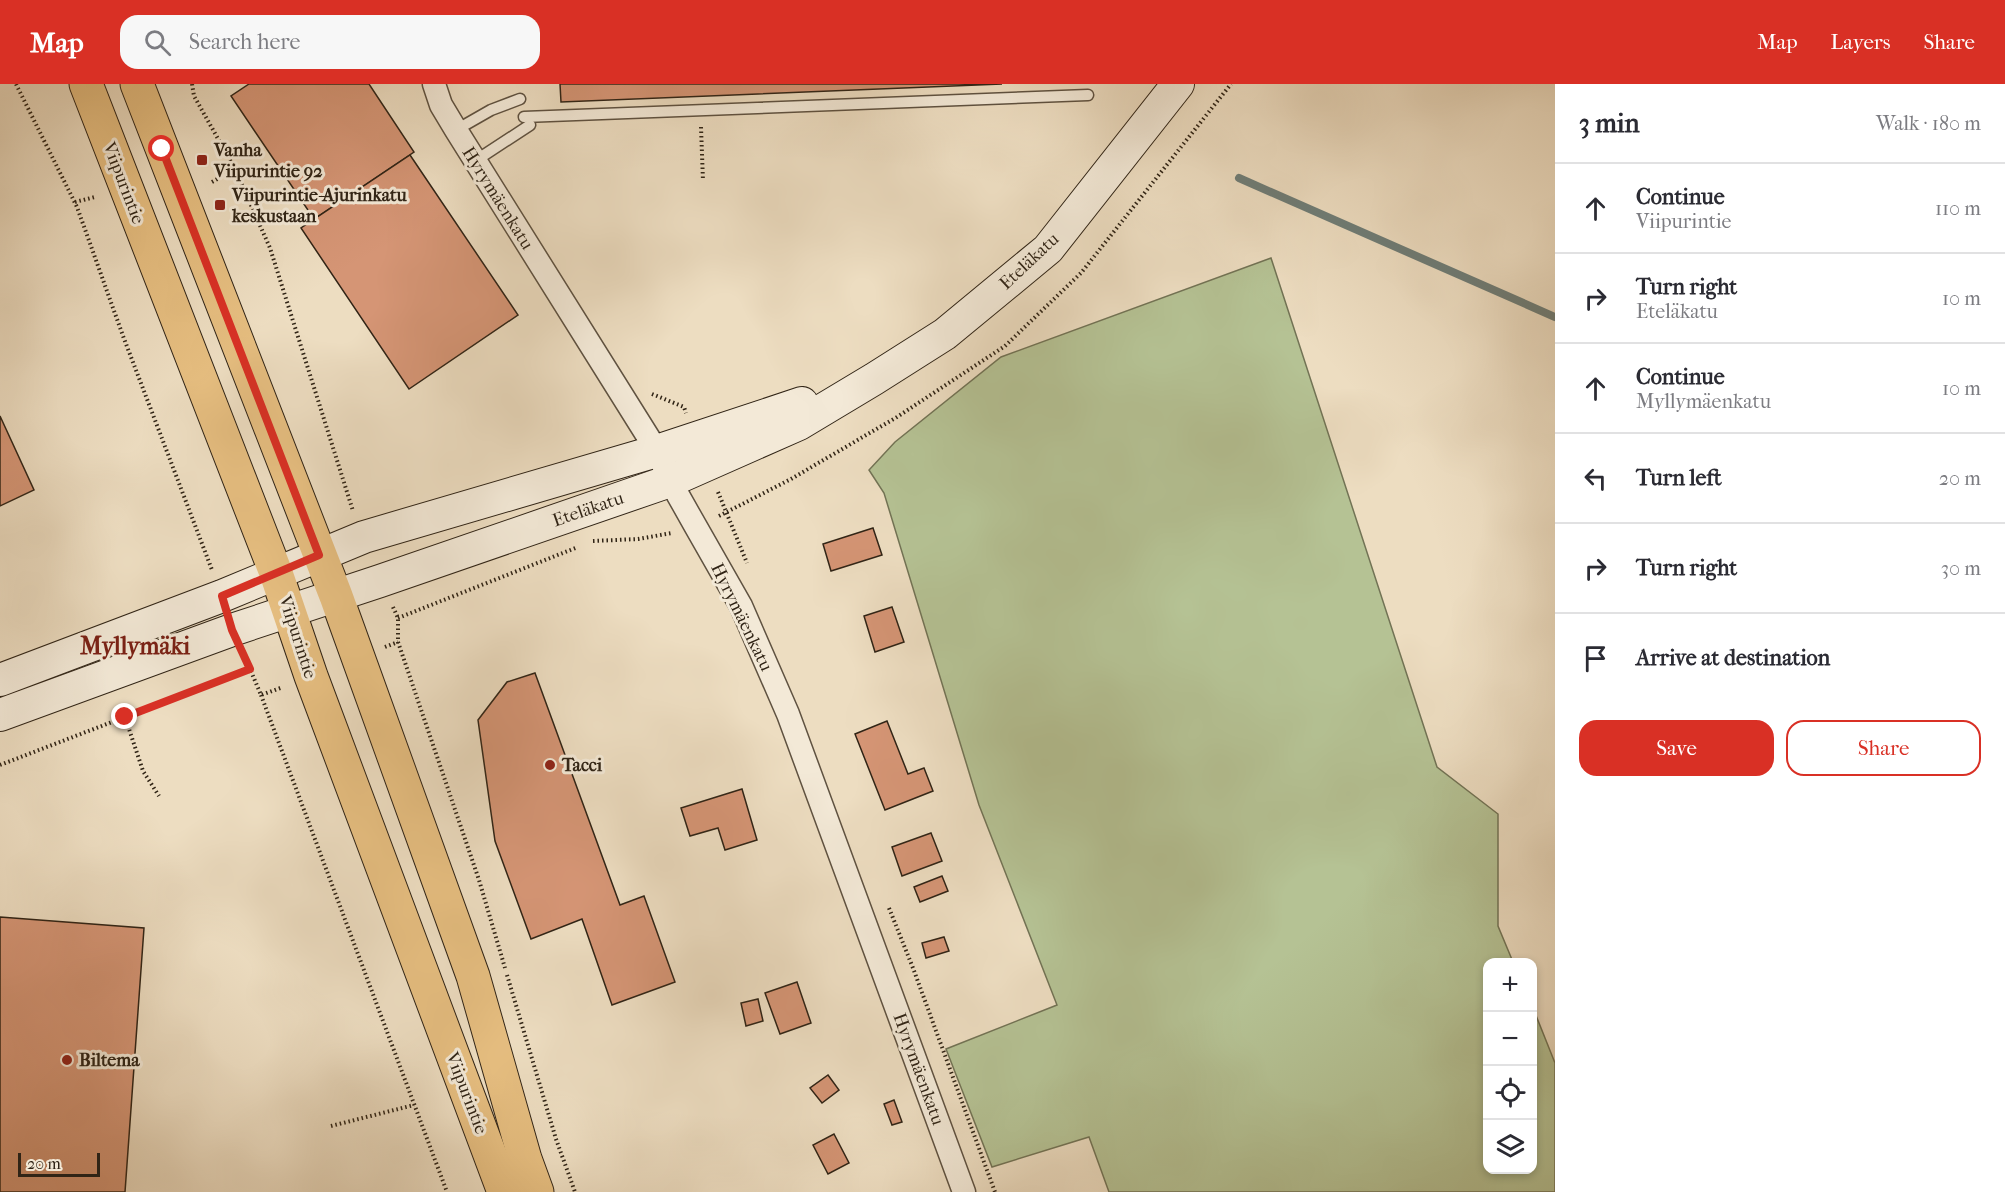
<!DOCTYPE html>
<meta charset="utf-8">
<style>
body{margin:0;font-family:"IM FELL French Canon",serif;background:#f7f7f7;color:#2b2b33}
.controls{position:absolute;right:18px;bottom:18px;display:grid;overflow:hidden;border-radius:12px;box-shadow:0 3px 9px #0003}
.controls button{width:54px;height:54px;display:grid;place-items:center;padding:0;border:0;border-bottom:2px solid #e1e1e2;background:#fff;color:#2b2b33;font:30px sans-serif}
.scale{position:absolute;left:18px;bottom:15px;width:82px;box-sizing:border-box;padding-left:6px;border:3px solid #302416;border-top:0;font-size:16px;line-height:21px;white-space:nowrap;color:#302416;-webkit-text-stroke:4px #f3e9d7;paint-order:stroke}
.stop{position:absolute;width:18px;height:18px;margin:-14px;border:4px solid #d93025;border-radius:50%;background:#fff}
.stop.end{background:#d93025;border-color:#fff;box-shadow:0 2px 6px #0008}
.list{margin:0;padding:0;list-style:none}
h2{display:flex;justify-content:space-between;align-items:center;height:78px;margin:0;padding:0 24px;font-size:26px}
h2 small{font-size:20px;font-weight:400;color:#7c7c81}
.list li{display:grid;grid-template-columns:39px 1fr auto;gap:18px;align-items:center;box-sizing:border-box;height:90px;padding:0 24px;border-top:2px solid #e1e1e2}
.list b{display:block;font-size:22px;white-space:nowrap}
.list p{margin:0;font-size:20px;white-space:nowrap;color:#7c7c81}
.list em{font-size:20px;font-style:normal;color:#7c7c81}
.actions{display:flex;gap:12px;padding:18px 24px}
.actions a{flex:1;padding:14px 0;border:2px solid #d93025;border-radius:18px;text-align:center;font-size:21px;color:#d93025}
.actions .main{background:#d93025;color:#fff}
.icon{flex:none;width:33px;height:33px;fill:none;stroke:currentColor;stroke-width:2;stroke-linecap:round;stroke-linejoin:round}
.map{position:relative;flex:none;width:1555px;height:1108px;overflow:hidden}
header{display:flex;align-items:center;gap:36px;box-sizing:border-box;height:84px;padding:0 30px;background:#d93025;color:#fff}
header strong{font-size:28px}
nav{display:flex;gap:33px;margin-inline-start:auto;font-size:21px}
.search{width:420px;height:54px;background:#f7f7f7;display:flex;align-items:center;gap:15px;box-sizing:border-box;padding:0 21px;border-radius:18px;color:#7c7c81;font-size:22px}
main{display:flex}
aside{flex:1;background:#fff}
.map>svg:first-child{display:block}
.green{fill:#b5c294;stroke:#727355;stroke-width:1.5}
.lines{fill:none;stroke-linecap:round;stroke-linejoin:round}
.stream{stroke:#707e78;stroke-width:8}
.building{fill:#d59575;stroke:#302416;stroke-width:1.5}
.service-casing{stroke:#5f5241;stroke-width:13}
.minor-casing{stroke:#5f5241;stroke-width:25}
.secondary-casing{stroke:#302416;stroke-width:34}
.primary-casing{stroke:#302416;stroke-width:35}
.path{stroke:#302416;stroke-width:4;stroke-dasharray:1.5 3;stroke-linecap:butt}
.service{stroke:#f3e9d7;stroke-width:10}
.minor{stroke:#f3e9d7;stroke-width:22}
.secondary{stroke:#f3e9d7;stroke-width:32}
.primary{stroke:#e6be80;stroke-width:33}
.route{stroke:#d93025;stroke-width:8}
.poi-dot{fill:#8f2418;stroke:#f3e9d7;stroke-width:2}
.labels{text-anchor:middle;stroke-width:6;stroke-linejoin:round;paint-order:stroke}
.poi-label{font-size:18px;font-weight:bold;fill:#302416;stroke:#f3e9d7;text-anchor:start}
.street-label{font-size:18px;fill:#302416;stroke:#f3e9d7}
.district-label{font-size:24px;font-weight:bold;fill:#7a1f14;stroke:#f3e9d7}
</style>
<header>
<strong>Map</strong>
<div class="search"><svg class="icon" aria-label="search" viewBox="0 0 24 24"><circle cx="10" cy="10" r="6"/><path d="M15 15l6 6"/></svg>Search here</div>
<nav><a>Map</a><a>Layers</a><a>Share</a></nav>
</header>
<main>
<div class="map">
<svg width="1555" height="1108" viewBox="0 0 1555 1108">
<rect width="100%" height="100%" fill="#edddc1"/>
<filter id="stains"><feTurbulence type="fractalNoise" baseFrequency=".00333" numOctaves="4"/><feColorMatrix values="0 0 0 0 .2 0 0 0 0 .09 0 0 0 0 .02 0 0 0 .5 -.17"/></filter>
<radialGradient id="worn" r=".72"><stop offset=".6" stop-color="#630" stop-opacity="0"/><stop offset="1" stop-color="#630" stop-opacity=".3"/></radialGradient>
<polygon class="green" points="1271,174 1437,683 1498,730 1498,842 1513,878 1488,878 1488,1086 1532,1086 1533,924 1555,979 1555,1108 1109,1108 1089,1053 992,1083 946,965 1057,921 979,721 884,409 869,386 895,358 1001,273"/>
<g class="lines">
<polyline class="stream" points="1239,94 1555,233"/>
</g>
<g class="building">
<polygon points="249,0 369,0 414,68 314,135 231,12"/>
<polygon points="560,0 1002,0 561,18"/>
<polygon points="410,71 518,231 409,305 301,144"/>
<polygon points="0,332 34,406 0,422"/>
<polygon points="873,444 882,471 831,487 823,460"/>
<polygon points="892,523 904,558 875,568 864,532"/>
<polygon points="535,589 620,821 644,812 675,898 612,921 582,835 531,855 495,757 478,636 507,598"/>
<polygon points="887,637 908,690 924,684 933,707 885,726 855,650"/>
<polygon points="742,705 757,756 725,766 718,744 690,752 681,724"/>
<polygon points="931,749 942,777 902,792 892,763"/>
<polygon points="942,792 948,807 920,818 914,803"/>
<polygon points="0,833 144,844 125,1108 0,1108"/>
<polygon points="944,853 949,867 926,874 922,859"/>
<polygon points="797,898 811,939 780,950 765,909"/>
<polygon points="758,915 763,937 746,942 741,919"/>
<polygon points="828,991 839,1006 822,1019 810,1004"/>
<polygon points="894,1016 902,1038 892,1041 884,1020"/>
<polygon points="834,1050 849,1079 828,1090 813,1061"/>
</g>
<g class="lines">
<defs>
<g id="service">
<polyline points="524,33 1088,11"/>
<polyline points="456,46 491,26 520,15"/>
<polyline points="475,77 530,41"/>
</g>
<polyline id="minor" points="434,0 441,21 456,46 657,367 670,397 696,443 741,522 788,630 964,1108"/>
<g id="secondary">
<polyline points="0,596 222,512 364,453 657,367 802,319"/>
<polyline points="0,631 232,546 380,497 670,397 799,340 874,295 945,250 1048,165 1178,0"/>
</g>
<g id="primary">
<polyline points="86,0 276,489 311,592 504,1108"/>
<polyline points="137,0 336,512 473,892 525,1075 537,1108"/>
</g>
</defs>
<use href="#service" class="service-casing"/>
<use href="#minor" class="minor-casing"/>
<use href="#secondary" class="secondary-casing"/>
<use href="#primary" class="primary-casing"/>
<g class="path">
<polyline points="16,0 77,123 123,252 212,486"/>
<polyline points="192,0 194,12 235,85 270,164 353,427"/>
<polyline points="701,43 703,97"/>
<polyline points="212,98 235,85"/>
<polyline points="75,118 95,113"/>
<polyline points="652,310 684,323 686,329"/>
<polyline points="718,408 747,479"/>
<polyline points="719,432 791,395 897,333 1005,262 1081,189 1231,0"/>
<polyline points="593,457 638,455 672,449"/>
<polyline points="393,523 398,534 398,558 479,796 505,884"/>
<polyline points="398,534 578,463"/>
<polyline points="385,563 398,558"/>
<polyline points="244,572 250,585"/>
<polyline points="261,611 447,1108"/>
<polyline points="125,633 143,687 159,712"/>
<polyline points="0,681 250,585 261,611 283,603"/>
<polyline points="889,824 913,884 995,1108"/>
<polyline points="507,891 556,1055 575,1108"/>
<polyline points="331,1042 414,1021"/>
</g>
<use href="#service" class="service"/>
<use href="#minor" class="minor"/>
<use href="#secondary" class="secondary"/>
<use href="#primary" class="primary"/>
</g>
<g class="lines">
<polyline class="route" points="125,633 250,585 232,546 222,512 319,471 162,65"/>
</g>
<g class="poi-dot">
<rect x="196" y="70" width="12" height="12" rx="3"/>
<rect x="214" y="115" width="12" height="12" rx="3"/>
<circle cx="550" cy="681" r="6"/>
<circle cx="67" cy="976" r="6"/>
</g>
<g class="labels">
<g class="poi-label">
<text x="214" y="72">Vanha<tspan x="214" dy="21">Viipurintie 92</tspan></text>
<text x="232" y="117">Viipurintie-Ajurinkatu<tspan x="232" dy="21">keskustaan</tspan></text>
<text x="562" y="687">Tacci</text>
<text x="79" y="982">Biltema</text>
</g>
<g class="street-label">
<text transform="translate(124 99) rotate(69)" y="6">Viipurintie</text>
<text transform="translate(498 114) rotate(58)" y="6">Hyrymäenkatu</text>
<text transform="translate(1029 177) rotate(-43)" y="6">Eteläkatu</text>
<text transform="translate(588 425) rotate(-19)" y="6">Eteläkatu</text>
<text transform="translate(742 533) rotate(64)" y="6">Hyrymäenkatu</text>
<text transform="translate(298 553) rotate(72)" y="6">Viipurintie</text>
<text transform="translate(919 985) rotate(70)" y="6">Hyrymäenkatu</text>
<text transform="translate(467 1009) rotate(69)" y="6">Viipurintie</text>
</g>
<g class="district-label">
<text x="135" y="570">Myllymäki</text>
</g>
</g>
<rect width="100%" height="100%" filter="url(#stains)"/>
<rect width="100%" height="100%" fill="url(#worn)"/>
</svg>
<div class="controls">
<button>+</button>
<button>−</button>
<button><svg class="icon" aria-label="locate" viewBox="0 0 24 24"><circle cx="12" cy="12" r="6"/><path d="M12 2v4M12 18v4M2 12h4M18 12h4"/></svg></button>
<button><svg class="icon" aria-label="layers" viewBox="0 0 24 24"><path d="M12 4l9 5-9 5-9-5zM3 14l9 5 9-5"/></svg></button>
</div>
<div class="scale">20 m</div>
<div class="stop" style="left:162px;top:65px"></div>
<div class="stop end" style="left:125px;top:633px"></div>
</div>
<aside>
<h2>3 min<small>Walk · 180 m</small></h2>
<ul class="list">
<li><svg class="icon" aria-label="ahead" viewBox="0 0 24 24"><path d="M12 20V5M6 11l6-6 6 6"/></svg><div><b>Continue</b><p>Viipurintie</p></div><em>110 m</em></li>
<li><svg class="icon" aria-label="right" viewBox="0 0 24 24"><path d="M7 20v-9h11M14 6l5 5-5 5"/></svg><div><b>Turn right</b><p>Eteläkatu</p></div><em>10 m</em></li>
<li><svg class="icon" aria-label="ahead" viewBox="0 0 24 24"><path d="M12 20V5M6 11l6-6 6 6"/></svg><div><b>Continue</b><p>Myllymäenkatu</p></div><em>10 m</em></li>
<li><svg class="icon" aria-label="left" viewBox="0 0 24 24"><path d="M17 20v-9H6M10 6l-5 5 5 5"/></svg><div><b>Turn left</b></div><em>20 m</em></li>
<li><svg class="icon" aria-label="right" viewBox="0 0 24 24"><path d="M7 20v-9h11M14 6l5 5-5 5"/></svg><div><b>Turn right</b></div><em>30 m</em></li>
<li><svg class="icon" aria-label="arrive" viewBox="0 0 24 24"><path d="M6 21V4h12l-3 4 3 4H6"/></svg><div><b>Arrive at destination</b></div></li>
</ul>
<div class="actions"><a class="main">Save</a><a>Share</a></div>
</aside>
</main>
